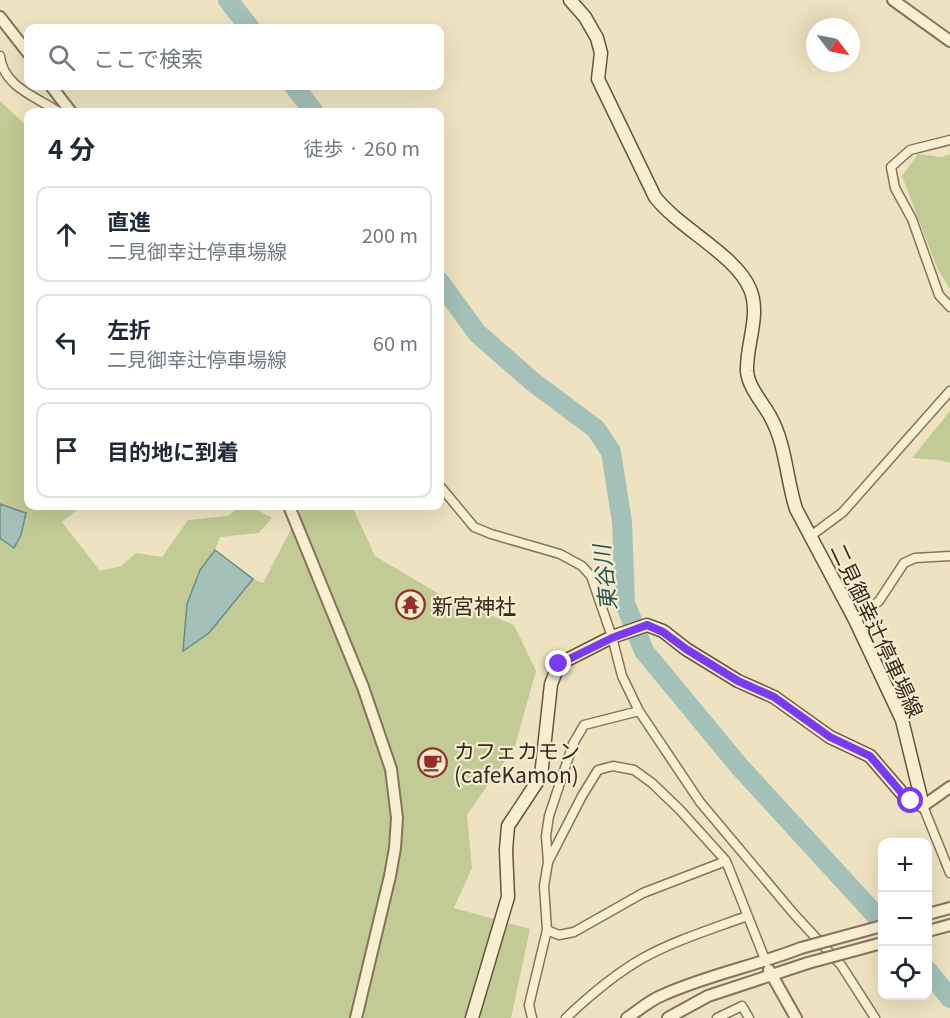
<!DOCTYPE html>
<html lang="ja">
<head>
<meta charset="utf-8">
<style>
  :root { --surface:#fff; --page:#f2f2f3; --text:#1f2937; --muted:#747a83; --line:#e0e1e3 }
  body { margin:0; font-family:Georgia,"Noto Sans JP",serif; background:var(--page); color:var(--text) }
  .controls { position:absolute; right:18px; bottom:18px; display:grid; overflow:hidden; border-radius:12px; box-shadow:0 6px 24px #0002 }
  .controls button { width:54px; height:54px; display:grid; place-items:center; padding:0; border:0; border-bottom:2px solid var(--line); background:var(--surface); color:var(--text); font:30px sans-serif }
  .compass { position:absolute; left:806px; top:18px; width:54px; height:54px; border-radius:50%; background:var(--surface); box-shadow:0 6px 24px #0002; rotate:122deg }
  .stop { position:absolute; width:18px; height:18px; margin:-14px; border:4px solid #7c3aed; border-radius:50%; background:#fff }
  .stop.end { background:#7c3aed; border-color:#fff; box-shadow:0 2px 6px #0008 }
  .list { margin:0; padding:0; list-style:none }
  h2 { display:flex; justify-content:space-between; align-items:center; height:78px; margin:0; padding:0 24px; font-size:26px }
  h2 small { font-size:20px; font-weight:400; color:var(--muted) }
  .list li { display:grid; grid-template-columns:39px 1fr auto; gap:18px; align-items:center; box-sizing:border-box; height:96px; margin:0 12px 12px; padding:0 12px; border:2px solid var(--line); border-radius:12px }
  .list b { display:block; font-size:22px; white-space:nowrap }
  .list p { margin:0; font-size:20px; white-space:nowrap; color:var(--muted) }
  .list em { font-size:20px; font-style:normal; color:var(--muted) }
  .icon { flex:none; width:33px; height:33px; fill:none; stroke:currentColor; stroke-width:2; stroke-linecap:round; stroke-linejoin:round }
  .map { position:relative; flex:none; width:950px; height:1018px; overflow:hidden }
  .search { position:absolute; background:var(--surface); box-shadow:0 6px 24px #0002; left:24px; top:24px; width:420px; height:66px; display:flex; align-items:center; gap:15px; box-sizing:border-box; padding:0 21px; border-radius:12px; color:var(--muted); font-size:22px }
  .panel { position:absolute; background:var(--surface); box-shadow:0 6px 24px #0002; left:24px; top:108px; width:420px; height:402px; border-radius:12px }
  .map>svg:first-child { display:block }
</style>
</head>
<body>
<div class="map">
<svg width="950" height="1018" viewBox="0 0 950 1018">
  <rect width="100%" height="100%" fill="#eee2c0"/>
  <path fill="#c2cb95" d="M0,101L28,127V506H88L78,509L62,522L100,571L121,566L136,553L162,557L188,520L228,516L241,506H250L272,518L259,533L220,537L215,550L253,579L263,583L302,508L314,506H352L375,556L439,594L514,625L536,671L515,746L467,815L472,868L454,908L530,929L511,1018H0V538L13,548L26,513L0,504Z
    M918,154L942,157L950,154V289L938,270L902,176Z
    M950,411V463L939,460L912,458Z"/>
  <path fill="#a3c0b9" stroke="#6a8d86" stroke-width="1.5" d="M0,504L26,513L21,535L14,548L0,538Z
    M215,550L253,579L209,633L183,651L187,604L200,570Z"/>
  <g fill="none" stroke-linecap="round" stroke-linejoin="round">
    <path stroke="#a3c0b9" stroke-width="20" d="M228,0L250,28
      M294,86L314,112
      M440,282L477,333L533,382L596,429L611,452L622,522L625,603L644,651L739,766L882,922
      M928,971L950,998"/>
    <defs>
      <path id="minor" d="M0,56C3,87 37,97 59,112
        M950,140L910,150L891,167L895,188L912,219L939,295L950,307
        M440,486L474,527L491,534L560,554L582,566L591,576L612,637L622,676L639,711L700,802L794,914L841,965L875,1018
        M812,535L843,512L950,391
        M855,620L879,601L904,563L915,558L950,556
        M923,806L950,873
        M548,862L582,796L598,770L613,766L634,770L652,783L680,810L726,861L766,962
        M547,930L559,935L574,932L643,893L726,861
        M532,1018L529,1005L547,930L544,886L548,862L546,836L549,816L573,744L584,725L639,711
        M566,1018C589,996 615,974 643,958C676,940 712,929 747,916
        M717,1018L742,1006L749,1018"/>
      <path id="tertiary" d="M893,0L950,41
        M0,17L28,53
        M51,86L71,112
        M289,506L363,687L391,769L397,818L395,848L390,876L356,1018
        M923,806L950,787
        M928,914L950,908
        M928,931L950,925
        M769,970L796,1018
        M627,1018C639,1010 650,1000 663,995C707,975 755,966 801,948
        M668,1018L708,996L808,963"/>
      <path id="secondary" d="M570,0L585,17L597,38L601,53L598,79L655,197C680,229 736,255 750,289C761,315 746,344 747,371C748,387 763,403 770,416C786,444 786,478 796,509L855,620L902,720L923,806
        M472,1018L508,897L506,850L508,826L541,776L551,684L559,664L612,637L647,625L663,631L686,649L738,681L774,697L830,737L870,756L907,799L923,806"/>
    </defs>
    <use href="#minor" stroke="#877358" stroke-width="11"/>
    <use href="#tertiary" stroke="#877358" stroke-width="14"/>
    <use href="#secondary" stroke="#68543c" stroke-width="15"/>
    <use href="#minor" stroke="#f8efd3" stroke-width="8"/>
    <use href="#tertiary" stroke="#f8efd3" stroke-width="10"/>
    <use href="#secondary" stroke="#f8efd3" stroke-width="12"/>
    <defs>
      <path id="tertiary-bridge" d="M801,948L882,926
        M808,963L882,943"/>
    </defs>
    <use href="#tertiary-bridge" stroke="#877358" stroke-width="14" stroke-linecap="butt"/>
    <use href="#tertiary-bridge" stroke="#f8efd3" stroke-width="10"/>
  </g>
  <g fill="none" stroke-linecap="round" stroke-linejoin="round">
    <path stroke="#7c3aed" stroke-width="8" d="M559,664L612,638L647,625L663,632L686,649L738,681L774,697L830,737L870,756L907,799L911,801"/>
  </g>
  <defs>
    <symbol id="temple-ring" viewBox="-11 -11 22 22"><circle r="9.5" fill="#f5ecd0" stroke="#952d29" stroke-width="1.5"/><path d="M0-6L5-2H3V0L6.5 2.5H4V6H1.5V3h-3V6H-4V2.5H-6.5L-3 0V-2H-5Z" fill="#952d29"/></symbol>
    <symbol id="cafe-ring" viewBox="-11 -11 22 22"><circle r="9.5" fill="#f5ecd0" stroke="#952d29" stroke-width="1.5"/><path d="M-5.5-4.5H6V0H3Q3 3.5 0 3.5H-2.5Q-5.5 3.5-5.5 0ZM3-3.2v2h1.7v-2ZM-6 4.5H4V6H-6Z" fill="#952d29"/></symbol>
  </defs>
  <g fill-rule="evenodd">
    <use href="#temple-ring" x="394" y="588" width="33" height="33"/>
    <use href="#cafe-ring" x="416" y="746" width="33" height="33"/>
  </g>
  <g text-anchor="middle" dominant-baseline="central" stroke-width="4.5" stroke-linejoin="round" paint-order="stroke">
    <g font-size="21" fill="#362a1d" stroke="#f5ecd0" text-anchor="start">
      <text x="432" y="605">新宮神社</text>
      <text x="454" y="750">カフェカモン<tspan x="454" dy="24">(cafeKamon)</tspan></text>
    </g>
    <g font-size="21" fill="#362a1d" stroke="#f5ecd0">
      <text transform="translate(878 630) rotate(65)">二見御幸辻停車場線</text>
    </g>
    <g font-size="22" font-style="italic" fill="#2c5655" stroke="#f5ecd0">
      <text transform="translate(603 578) rotate(-96)">東谷川</text>
    </g>
  </g>
</svg>
<div class="controls">
<button>+</button>
<button>−</button>
<button><svg class="icon" aria-label="locate" viewBox="0 0 24 24"><circle cx="12" cy="12" r="6"/><path d="M12 2v4M12 18v4M2 12h4M18 12h4"/></svg></button>
</div>
<svg class="compass" viewBox="-18 -18 36 36"><path d="M0-13l5 13h-10z" fill="#e53935"/><path d="M0 13l5-13h-10z" fill="#747a83"/></svg>
<div class="stop" style="left:911px;top:801px"></div>
<div class="stop end" style="left:559px;top:664px"></div>
<div class="search"><svg class="icon" aria-label="search" viewBox="0 0 24 24"><circle cx="10" cy="10" r="6"/><path d="M15 15l6 6"/></svg>ここで検索</div>
<section class="panel">
<h2>4 分<small>徒歩 · 260 m</small></h2>
<ul class="list">
<li><svg class="icon" aria-label="ahead" viewBox="0 0 24 24"><path d="M12 20V5M6 11l6-6 6 6"/></svg><div><b>直進</b><p>二見御幸辻停車場線</p></div><em>200 m</em></li>
<li><svg class="icon" aria-label="left" viewBox="0 0 24 24"><path d="M17 20v-9H6M10 6l-5 5 5 5"/></svg><div><b>左折</b><p>二見御幸辻停車場線</p></div><em>60 m</em></li>
<li><svg class="icon" aria-label="arrive" viewBox="0 0 24 24"><path d="M6 21V4h12l-3 4 3 4H6"/></svg><div><b>目的地に到着</b></div></li>
</ul>
</section>
</div>
</body>
</html>
